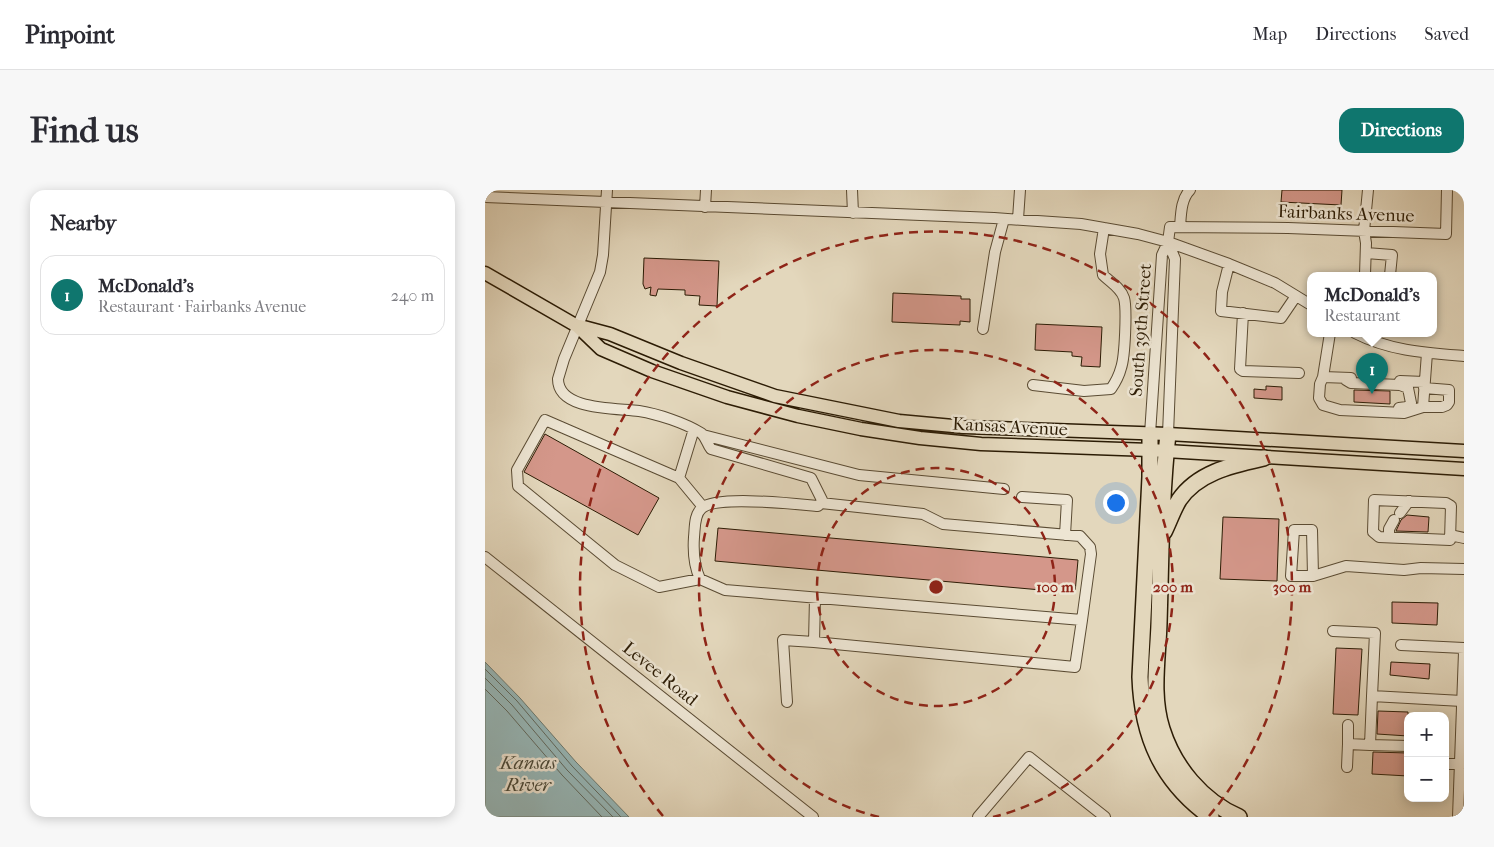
<!DOCTYPE html>
<html lang="en">
<head>
<meta charset="utf-8">
<style>
  :root { --surface:#fff; --page:#f7f7f7; --text:#2b2b33; --muted:#7c7c81; --line:#e1e1e2; --accent:#0f766e }
  body { margin:0; font-family:"IM FELL French Canon",serif; background:var(--page); color:var(--text) }
  .controls { position:absolute; right:15px; bottom:15px; display:grid; overflow:hidden; border-radius:10px; box-shadow:0 2px 12px #0003 }
  .controls button { width:45px; height:45px; display:grid; place-items:center; padding:0; border:0; border-bottom:1px solid var(--line); background:var(--surface); color:var(--text); font:25px sans-serif }
  .you { position:absolute; left:630px; top:312px; width:18px; height:18px; margin:-12px; border:4px solid #fff; border-radius:50%; background:#1a73e8; box-shadow:0 0 0 8px #1a73e833 }
  .badge { display:grid; place-items:center; width:32px; height:32px; border-radius:50%; background:var(--accent); color:#fff; font-size:16px; font-weight:700 }
  .pin { position:absolute; translate:-50% -41px; filter:drop-shadow(0 1px 2px #0008) }
  .pin::after { content:''; position:absolute; top:26px; width:18px; height:15px; background:inherit; clip-path:polygon(0 0,100% 0,50% 100%) }
  .popup { position:absolute; left:822px; top:82px; width:130px; height:65px; box-sizing:border-box; display:grid; place-content:center; border-radius:10px; background:var(--surface); filter:drop-shadow(0 1px 4px #0005); font-size:16px; white-space:nowrap; color:var(--muted) }
  .popup b { font-size:19px; color:var(--text) }
  .popup::after { content:''; position:absolute; left:50%; top:100%; margin-left:-10px; border:10px solid transparent; border-top-color:var(--surface) }
  .list { margin:0; padding:0; list-style:none }
  h2 { display:flex; justify-content:space-between; align-items:center; height:65px; margin:0; padding:0 20px; font-size:21px }
  h2 small { font-size:16px; font-weight:400; color:var(--muted) }
  .list li { display:grid; grid-template-columns:32px 1fr auto; gap:15px; align-items:center; box-sizing:border-box; height:80px; margin:0 10px 10px; padding:0 10px; border:1px solid var(--line); border-radius:15px }
  .list b { display:block; font-size:19px; white-space:nowrap }
  .list p { margin:0; font-size:16px; white-space:nowrap; color:var(--muted) }
  .list em { font-size:16px; font-style:normal; color:var(--muted) }
  .map { position:relative; flex:none; width:979px; height:627px; overflow:hidden; border-radius:15px }
  header { display:flex; align-items:center; gap:30px; box-sizing:border-box; height:70px; padding:0 25px; background:var(--surface); border-bottom:1px solid var(--line) }
  header strong { font-size:24px }
  nav { display:flex; gap:28px; margin-inline-start:auto; font-size:18px }
  .intro { display:flex; align-items:center; justify-content:space-between; box-sizing:border-box; height:120px; padding:0 30px }
  h1 { margin:0; font-size:35px }
  .button { padding:12px 22px; border-radius:15px; background:var(--accent); color:#fff; font-size:18px; font-weight:700 }
  main { display:flex; gap:30px; padding:0 30px }
  aside { flex:1; background:var(--surface); border-radius:15px; box-shadow:0 2px 12px #0003 }
  .map>svg:first-child { display:block }
</style>
</head>
<body>
<header>
<strong>Pinpoint</strong>
<nav><a>Map</a><a>Directions</a><a>Saved</a></nav>
</header>
<div class="intro"><h1>Find us</h1><a class="button">Directions</a></div>
<main>
<aside>
<h2>Nearby<small></small></h2>
<ul class="list">
<li><span class="badge">1</span><div><b>McDonald's</b><p>Restaurant · Fairbanks Avenue</p></div><em>240 m</em></li>
</ul>
</aside>
<div class="map">
<svg width="979" height="627" viewBox="0 0 979 627">
  <rect width="100%" height="100%" fill="#e3d7bc"/>
  <filter id="stains"><feTurbulence type="fractalNoise" baseFrequency=".004" numOctaves="4"/><feColorMatrix values="0 0 0 0 .2 0 0 0 0 .09 0 0 0 0 .02 0 0 0 .5 -.17"/></filter>
  <radialGradient id="worn" r=".72"><stop offset=".6" stop-color="#630" stop-opacity="0"/><stop offset="1" stop-color="#630" stop-opacity=".3"/></radialGradient>
  <path fill="#97b8b9" stroke="#6c7a71" d="M0,472L35,508L91,572L144,627H0Z"/>
  <g fill="none" stroke-linecap="round" stroke-linejoin="round">
    <path stroke="#626a5f" stroke-width="1" d="M0,479L32,511L87,576L136,627
      M0,488L27,515L82,580L128,627
      M0,499L22,521L77,585L117,627"/>
  </g>
  <path fill="#d4978a" stroke="#2c1c05" d="M797,0H857L856,15L796,12Z
    M159,68L234,71L232,116L214,115L215,106L200,105V100L173,99L171,106L165,105L166,97L160,99L158,94Z
    M408,103L476,106V109H485V132L475,131V135L407,132Z
    M551,134L617,137L615,177L596,176L597,167L587,166V162L550,160Z
    M781,196L797,197V210L769,208V199L781,200Z
    M869,200L905,201V214L869,212Z
    M60,244L174,308L153,345L39,282Z
    M922,325L944,327L943,342L911,341L916,330Z
    M738,327L794,329L792,391L735,389Z
    M233,338L593,370L590,403L230,371Z
    M907,412L953,413L952,435L907,433Z
    M851,458L877,459L873,525L848,524Z
    M906,472L945,474L944,489L905,485Z
    M893,521L923,522V546L892,544Z
    M888,562L923,563V586L887,584Z"/>
  <g fill="none" stroke-linecap="round" stroke-linejoin="round">
    <defs>
      <path id="minor" d="M122,0L118,65L115,82L79,169L73,189C73,221 132,218 154,221C173,224 200,233 216,243C221,247 222,254 226,259L326,288L337,310L336,313L333,316C310,314 232,305 217,318C209,324 210,338 209,347C208,361 209,376 215,389L240,400L597,430L606,364L605,357L595,346L458,334L438,324L336,313
        M367,0L368,23
        M0,7L509,28L596,34L653,44L683,52L744,74L790,93L826,115
        M220,17L221,0
        M533,29L535,0
        M695,37C696,24 696,9 705,0
        M881,63L907,65L905,85
        M744,74L737,102L736,121L796,128L811,106
        M880,85L881,53L879,41L883,0
        M758,123L755,179L758,181L814,183
        M498,139L510,62L519,29
        M845,143L838,187L835,194L834,208L838,215L855,220L919,223L938,217H957L962,215L964,212V200L939,198
        M870,143C905,161 941,163 979,166
        M838,187L866,188
        M860,188L861,190L866,193L915,195L923,198L926,213L922,217L914,218
        M915,191L939,192
        M548,195L599,201L626,199C630,193 634,186 636,178C640,167 642,118 639,108C636,98 625,92 618,85L615,64L619,38
        M938,217L942,163
        M665,244L677,65L683,52L685,37L803,38L961,44L962,0
        M683,244L690,69L683,52
        M218,245L374,285L519,299
        M194,288L209,239
        M537,307L582,310L580,345
        M889,310L961,313L966,316L965,350L894,347L888,342Z
        M915,323L924,311
        M965,345L979,348
        M904,347V339L909,330
        M0,367L328,627
        M828,386L827,340H809L806,386H828L861,376L919,380L936,378L979,379
        M215,389L174,397L130,375L33,296L32,280L60,230L194,288L218,317
        M330,408L329,452L590,477L597,430
        M848,441L890,443L887,506
        M916,455L979,458
        M302,512L298,450L329,452
        M863,554V535
        M923,556L885,555L887,506L977,511
        M960,574H976
        M862,577L863,554L885,555
        M493,627L544,567L620,627
        M973,627L979,462"/>
      <path id="major" d="M0,83L92,136L116,159L167,181L242,207L313,226L376,239L435,248L496,254L665,260L979,279
        M95,136L125,144L196,173L290,206L414,231L479,237L683,244L979,261"/>
      <path id="highway" d="M665,244V287L655,487C657,547 677,592 726,627
        M683,244C676,307 676,370 674,433C673,468 666,505 677,539C689,577 717,611 754,627
        M679,342C684,332 688,320 694,310C713,282 748,275 779,268"/>
    </defs>
    <use href="#minor" stroke="#5a4b33" stroke-width="12"/>
    <use href="#major" stroke="#2c1c05" stroke-width="15"/>
    <use href="#highway" stroke="#2c1c05" stroke-width="18"/>
    <use href="#minor" stroke="#ede5d3" stroke-width="10"/>
    <use href="#major" stroke="#e3d7bc" stroke-width="12"/>
    <use href="#highway" stroke="#e3d7bc" stroke-width="15"/>
  </g>
  <g fill="none" stroke="#8f2418" stroke-width="2.5" stroke-dasharray="9 6">
    <circle cx="451" cy="397" r="119"/>
    <path d="M394 627A237 237 0 1 1 508 627"/>
    <path d="M178 626A356 356 0 1 1 724 626"/>
  </g>
  <g text-anchor="middle" dominant-baseline="central" stroke-width="5" stroke-linejoin="round" paint-order="stroke">
    <g font-size="18" fill="#2c1c05" stroke="#ede5d3">
      <text transform="translate(861 24) rotate(2)">Fairbanks Avenue</text>
      <text transform="translate(656 140) rotate(-86)">South 39th Street</text>
      <text transform="translate(525 237) rotate(3)">Kansas Avenue</text>
      <text transform="translate(175 484) rotate(39)">Levee Road</text>
    </g>
    <g font-size="19" font-style="italic" fill="#4c4b3b" stroke="#ede5d3">
      <text x="43" y="573">Kansas<tspan x="43" dy="22">River</tspan></text>
    </g>
  </g>
  <circle cx="451" cy="397" r="8" fill="#8f2418" stroke="#ede5d3" stroke-width="2.5"/>
  <g font-size="15" text-anchor="middle" font-weight="bold" fill="#8f2418" stroke="#ede5d3" stroke-width="5" stroke-linejoin="round" paint-order="stroke">
    <text x="570" y="402">100 m</text>
    <text x="688" y="402">200 m</text>
    <text x="807" y="402">300 m</text>
  </g>
  <rect width="100%" height="100%" filter="url(#stains)"/>
  <rect width="100%" height="100%" fill="url(#worn)"/>
</svg>
<div class="controls">
<button>+</button>
<button>−</button>
</div>
<div class="you"></div>
<div class="pin badge" style="left:887px;top:204px">1</div>
<div class="popup"><b>McDonald's</b>Restaurant</div>
</div>
</main>
</body>
</html>
